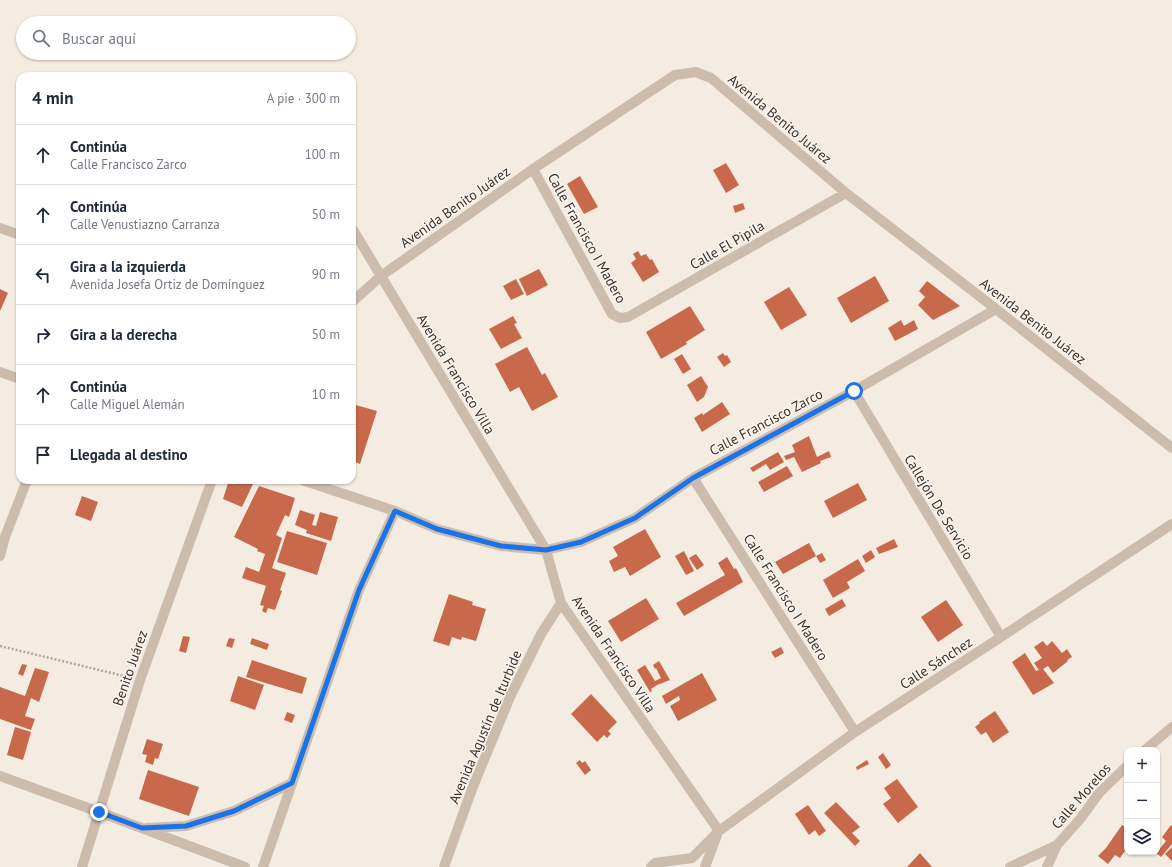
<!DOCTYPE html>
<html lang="es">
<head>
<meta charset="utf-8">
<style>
  :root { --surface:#fff; --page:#f2f2f3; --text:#1f2937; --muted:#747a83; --line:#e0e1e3 }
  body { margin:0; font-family:"PT Sans",sans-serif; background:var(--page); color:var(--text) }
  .controls { position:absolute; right:12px; bottom:12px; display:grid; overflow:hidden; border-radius:8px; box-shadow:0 1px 3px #0004 }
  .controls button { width:36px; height:36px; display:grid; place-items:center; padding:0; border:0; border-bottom:1px solid var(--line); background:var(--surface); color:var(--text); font:20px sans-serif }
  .stop { position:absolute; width:12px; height:12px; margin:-9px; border:3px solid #1a73e8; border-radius:50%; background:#fff }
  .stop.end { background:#1a73e8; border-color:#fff; box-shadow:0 1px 4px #0008 }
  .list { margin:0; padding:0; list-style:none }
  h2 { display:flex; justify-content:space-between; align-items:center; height:52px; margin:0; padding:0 16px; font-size:17px }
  h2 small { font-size:13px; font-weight:400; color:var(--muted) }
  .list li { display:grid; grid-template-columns:26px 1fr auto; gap:12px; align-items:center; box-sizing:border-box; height:60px; padding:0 16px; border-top:1px solid var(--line) }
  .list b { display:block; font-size:15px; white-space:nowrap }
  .list p { margin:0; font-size:13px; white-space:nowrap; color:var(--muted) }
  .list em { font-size:13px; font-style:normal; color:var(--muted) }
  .icon { flex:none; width:22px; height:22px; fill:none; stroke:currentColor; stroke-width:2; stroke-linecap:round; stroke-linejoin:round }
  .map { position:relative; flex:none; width:1172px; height:867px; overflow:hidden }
  .search { position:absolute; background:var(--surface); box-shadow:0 1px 3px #0004; left:16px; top:16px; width:340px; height:44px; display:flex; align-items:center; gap:10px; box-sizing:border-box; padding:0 14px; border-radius:22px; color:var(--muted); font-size:15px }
  .panel { position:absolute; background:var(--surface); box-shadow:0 1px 3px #0004; left:16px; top:72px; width:340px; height:412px; border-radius:12px }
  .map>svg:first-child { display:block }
</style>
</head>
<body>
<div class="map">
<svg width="1172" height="867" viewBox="0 0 1172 867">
  <rect width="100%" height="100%" fill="#f4ebe1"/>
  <path fill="#c8694b" d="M726,163L739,185L726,193L713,170Z
    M580,176L598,207L584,214L567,184Z
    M743,203L745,209L735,213L733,206Z
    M638,251L641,256L646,254L650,260L652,259L659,272L643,282L631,263L636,259L633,254Z
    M539,269L548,285L527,296L519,279Z
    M875,276L889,301L851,323L837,298Z
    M516,279L524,294L511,300L503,286Z
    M927,281L960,306L933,320L918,305L925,297L919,291Z
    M789,287L807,315L781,330L764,302Z
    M0,289L8,293L0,311Z
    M690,306L705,330L686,342L687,344L661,359L646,332Z
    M513,316L517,323L514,324L522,338L501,349L489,329Z
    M901,320L904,326L914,320L918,329L895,341L888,328Z
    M527,347L542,375L545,373L558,397L532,411L519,387L510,392L495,364Z
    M723,353L725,356L727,355L731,362L724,367L717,357Z
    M682,354L691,369L683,374L674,359Z
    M701,376L708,387L704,397L697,402L687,385Z
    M722,402L730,414L702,432L694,418L702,413L703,415Z
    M352,404L377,411L360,464L352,461Z
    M809,436L817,457L829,451L831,457L820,461L821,463L802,472L794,457L786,460L784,456L795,452L792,445Z
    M778,452L784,462L770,470L766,464L753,472L750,468Z
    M787,466L793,476L764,492L758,482Z
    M229,480H242L253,484L242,507L223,499Z
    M858,483L867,500L833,518L824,501Z
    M259,486L295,498L289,517L285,515L276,535L282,538L272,568L286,573L280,590L282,591L275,610L268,608L266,613L262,611L264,606L260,605L266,586L242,578L246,567L259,572L265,554L257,551L258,549L234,537Z
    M82,496L98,502L91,521L75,515Z
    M300,510L315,515L312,525L316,526L320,512L338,517L331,541L306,533L307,530L295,525Z
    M645,529L661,557L630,576L625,567L614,572L609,561L618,556L613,547Z
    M287,531L327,543L317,575L277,562Z
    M894,539L898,547L879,554L876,548Z
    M809,543L816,556L822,553L826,560L820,563L816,556L783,574L775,562Z
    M871,550L875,557L866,563L862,556Z
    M684,551L694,571L686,575L675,556Z
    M696,554L704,565L697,570L689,558Z
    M727,557L734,569L736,568L743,582L684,616L676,603L725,575L718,563Z
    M858,559L865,571L847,582L850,588L833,598L823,580Z
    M449,594L473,602L472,605L486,609L476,641L462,637L461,640L452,637L449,646L433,641Z
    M646,598L659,619L621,642L608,621Z
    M842,599L846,606L829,616L825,609Z
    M946,600L963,625L938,642L921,617Z
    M183,636L190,637L186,653L179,651Z
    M229,638L235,639L232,648L226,646Z
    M252,638L269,644L267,650L250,644Z
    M1043,641L1047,646L1052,641L1062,653L1067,649L1072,657L1067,660L1068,661L1053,673L1048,666L1043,669L1054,683L1033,695L1012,662L1025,653L1036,671L1039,670L1034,663L1042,658L1034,647Z
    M781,647L784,653L775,658L771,652Z
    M252,660L307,678L302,694L246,677Z
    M659,661L670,680L657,685L651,689L652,691L650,692L637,670L645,665L655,681L661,678L656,668L655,669L653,665Z
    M22,664L27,665L23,676L18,674Z
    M35,668L49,672L39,702L31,698L25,716L35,719L31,730L0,719V687L25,696Z
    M702,673L717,700L678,721L670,706L680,700L679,696L666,704L662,696Z
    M238,676L264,685L255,710L230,701Z
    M591,694L617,722L608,731L611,734L607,738L604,735L597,742L571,714Z
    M995,711L1009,732L993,743L986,732L981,735L975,727L980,723L979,722Z
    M287,712L295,715L292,723L284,720Z
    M15,727L31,732L23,760L7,755Z
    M147,739L163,744L158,759L155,758L153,765L145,762L147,755L142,754Z
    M883,753L891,765L886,769L878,757Z
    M580,760L582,763L585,761L591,770L585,775L576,763Z
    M867,760L869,764L857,770L856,767Z
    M148,770L199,787L189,816L139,799Z
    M897,779L918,807L898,823L883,804L891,798L884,788Z
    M836,802L860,827L852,833L860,841L855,846L824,813Z
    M808,805L826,831L819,836L815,830L809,835L795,814Z
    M1122,825L1127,828V848L1120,858L1115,855L1108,864L1098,856L1106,848Z
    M1171,825L1172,826V844L1161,857L1155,852H1157L1166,841L1162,837Z
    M1172,847V861L1165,854Z
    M920,853L932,867H907Z"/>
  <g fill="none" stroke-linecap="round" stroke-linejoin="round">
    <path stroke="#b9a596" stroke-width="2.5" stroke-dasharray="2 2" stroke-linecap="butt" d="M0,646L124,676"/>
    <path stroke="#cdbbac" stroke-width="10" d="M533,169L612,314L620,318L628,317L846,193
      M0,228L20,235
      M352,228L546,550L561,603L719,831
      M352,302L381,276L533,169L675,75L696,72L711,78L846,193L996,309L1172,448
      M0,372L20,379
      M854,391L1001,637
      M693,478L855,732
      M302,480L395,511L437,529L501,546L546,550L581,542L635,518L693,478L854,391L996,309
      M0,556L5,537L27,480
      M1145,750L1172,727
      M0,776L99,812L245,867
      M147,828L186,826L234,811L292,783
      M82,867L140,680L212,480
      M263,867L359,590L395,511
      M444,867L472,789L510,697L541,634L561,603
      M651,867L655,863L692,858L719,831L855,732L1001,637L1172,524
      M705,867L717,835
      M1010,867L1057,845
      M1047,867L1057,845L1081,818L1099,793L1127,766"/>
  </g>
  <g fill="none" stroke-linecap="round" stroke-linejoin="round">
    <path stroke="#1a73e8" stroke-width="5" d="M99,812L142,828L186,826L234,811L292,783L359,590L395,511L437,529L501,546L546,550L581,542L635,518L693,478L854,391"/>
  </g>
  <g text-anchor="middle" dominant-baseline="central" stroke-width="3" stroke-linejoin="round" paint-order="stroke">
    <g font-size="14" fill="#3b302b" stroke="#fbf5ee">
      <text transform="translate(780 119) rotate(40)">Avenida Benito Juárez</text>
      <text transform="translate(455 207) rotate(-35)">Avenida Benito Juárez</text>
      <text transform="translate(587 238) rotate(61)">Calle Francisco I Madero</text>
      <text transform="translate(727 245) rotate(-30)">Calle El Pipila</text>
      <text transform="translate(1033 321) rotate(38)">Avenida Benito Juárez</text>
      <text transform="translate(456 374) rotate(59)">Avenida Francisco Villa</text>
      <text transform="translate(766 422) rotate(-28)">Calle Francisco Zarco</text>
      <text transform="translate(939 507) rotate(59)">Callejón De Servicio</text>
      <text transform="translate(786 597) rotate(58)">Calle Francisco I Madero</text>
      <text transform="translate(614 654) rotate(56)">Avenida Francisco Villa</text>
      <text transform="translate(936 663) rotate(-33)">Calle Sánchez</text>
      <text transform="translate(130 668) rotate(-71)">Benito Juárez</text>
      <text transform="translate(485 727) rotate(-67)">Avenida Agustín de Iturbide</text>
      <text transform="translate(1081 796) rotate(-49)">Calle Morelos</text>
    </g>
  </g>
</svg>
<div class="controls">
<button>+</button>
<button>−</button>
<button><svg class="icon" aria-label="layers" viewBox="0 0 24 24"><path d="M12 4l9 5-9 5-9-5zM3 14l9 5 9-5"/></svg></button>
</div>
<div class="stop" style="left:854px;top:391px"></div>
<div class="stop end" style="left:99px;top:812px"></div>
<div class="search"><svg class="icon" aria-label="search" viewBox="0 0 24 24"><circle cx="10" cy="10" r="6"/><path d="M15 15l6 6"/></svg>Buscar aquí</div>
<section class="panel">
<h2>4 min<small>A pie · 300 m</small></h2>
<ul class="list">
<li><svg class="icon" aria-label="ahead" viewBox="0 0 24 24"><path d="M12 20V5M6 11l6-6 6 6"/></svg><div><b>Continúa</b><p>Calle Francisco Zarco</p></div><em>100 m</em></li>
<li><svg class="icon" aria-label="ahead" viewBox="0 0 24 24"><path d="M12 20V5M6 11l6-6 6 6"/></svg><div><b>Continúa</b><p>Calle Venustiazno Carranza</p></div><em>50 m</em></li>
<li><svg class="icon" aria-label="left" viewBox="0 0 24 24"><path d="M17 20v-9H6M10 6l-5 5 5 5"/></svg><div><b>Gira a la izquierda</b><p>Avenida Josefa Ortiz de Domínguez</p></div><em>90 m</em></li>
<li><svg class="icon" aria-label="right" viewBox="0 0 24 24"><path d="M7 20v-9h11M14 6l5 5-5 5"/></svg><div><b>Gira a la derecha</b></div><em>50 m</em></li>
<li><svg class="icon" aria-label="ahead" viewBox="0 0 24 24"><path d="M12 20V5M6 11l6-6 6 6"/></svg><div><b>Continúa</b><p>Calle Miguel Alemán</p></div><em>10 m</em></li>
<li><svg class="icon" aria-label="arrive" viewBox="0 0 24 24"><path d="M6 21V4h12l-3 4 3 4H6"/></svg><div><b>Llegada al destino</b></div></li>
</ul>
</section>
</div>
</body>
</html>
